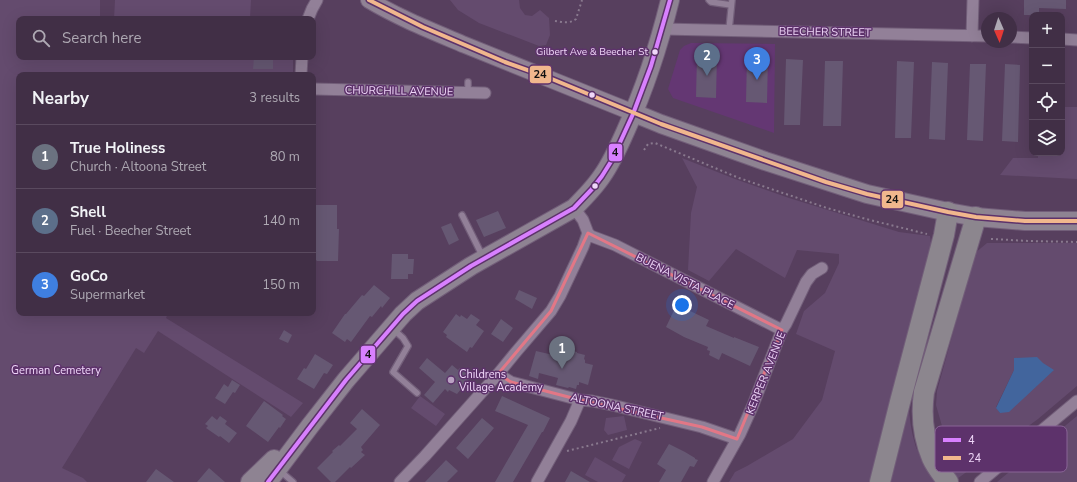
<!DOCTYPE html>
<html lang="en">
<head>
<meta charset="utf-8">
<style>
  :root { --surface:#412f46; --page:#48374d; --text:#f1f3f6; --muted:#aea9b3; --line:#5a4a5f; --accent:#8abfa5 }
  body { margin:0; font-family:"Nunito Sans",sans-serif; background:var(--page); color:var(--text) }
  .controls { position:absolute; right:12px; top:12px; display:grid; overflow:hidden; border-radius:8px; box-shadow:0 4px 16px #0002 }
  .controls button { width:36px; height:36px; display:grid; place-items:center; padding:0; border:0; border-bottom:1px solid var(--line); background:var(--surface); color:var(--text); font:20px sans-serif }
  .compass { position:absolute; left:981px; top:12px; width:36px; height:36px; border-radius:50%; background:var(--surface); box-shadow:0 4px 16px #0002; rotate:177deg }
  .you { position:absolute; left:682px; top:305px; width:14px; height:14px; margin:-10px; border:3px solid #fff; border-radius:50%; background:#1a73e8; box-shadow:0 0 0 6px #1a73e833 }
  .badge { display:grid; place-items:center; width:26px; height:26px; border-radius:50%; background:var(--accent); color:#fff; font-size:13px; font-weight:700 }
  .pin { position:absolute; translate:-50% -33px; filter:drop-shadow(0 1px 2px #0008) }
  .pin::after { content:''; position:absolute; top:21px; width:14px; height:12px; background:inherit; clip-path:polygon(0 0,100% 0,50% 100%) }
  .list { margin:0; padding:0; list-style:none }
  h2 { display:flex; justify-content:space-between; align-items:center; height:52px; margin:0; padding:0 16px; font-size:17px }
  h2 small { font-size:13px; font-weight:400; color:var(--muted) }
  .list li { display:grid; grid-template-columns:26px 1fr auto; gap:12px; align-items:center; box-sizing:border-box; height:64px; padding:0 16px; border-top:1px solid var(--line) }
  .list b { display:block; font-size:15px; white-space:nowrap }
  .list p { margin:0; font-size:13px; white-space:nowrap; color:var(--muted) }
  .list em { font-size:13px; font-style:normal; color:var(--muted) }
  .icon { flex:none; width:22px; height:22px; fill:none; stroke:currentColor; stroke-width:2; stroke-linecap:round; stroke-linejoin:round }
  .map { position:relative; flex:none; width:1077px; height:482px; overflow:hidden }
  .search { position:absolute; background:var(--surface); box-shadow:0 4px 16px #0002; left:16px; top:16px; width:300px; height:44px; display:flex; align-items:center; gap:10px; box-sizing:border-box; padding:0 14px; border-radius:8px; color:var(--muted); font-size:15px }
  .panel { position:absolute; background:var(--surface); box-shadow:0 4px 16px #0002; left:16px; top:72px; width:300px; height:244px; border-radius:8px }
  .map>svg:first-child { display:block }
</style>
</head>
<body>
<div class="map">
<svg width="1077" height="482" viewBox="0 0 1077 482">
  <rect width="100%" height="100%" fill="#573f5e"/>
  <path fill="#643773" d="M691,43L775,44L774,133L673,98L668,89L680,50L684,46Z"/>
  <path fill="#644b6e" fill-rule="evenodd" d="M0,0H100V19H19V57H293V75H19V313H168L166,318L303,403L291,417L158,331L144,353L136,348L62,468L83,478L87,482H0Z
    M115,0H251L250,19H114Z
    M450,0H519L520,8L525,15L532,16L540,10L549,18L550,35L546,45L539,46L479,23L458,10Z
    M1062,107H1077V179L1000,175L1013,158H1038V153H1062Z
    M682,158L735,179L789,198L899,232L930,236L932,249L873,482H729L735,472L747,466L793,439L822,400L835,351L796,334L804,311L825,293L839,263V254L797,250L785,278L736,249L709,281L688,270L691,213L697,187Z
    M987,243H1077V386L1038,419L957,479L941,458L950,454L936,405L937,391L975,253ZM1014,370L1000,413L996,407Z
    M420,396L445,414L436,426L411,408Z
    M909,403C909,417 911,430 915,444C918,455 931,473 938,482H891Z
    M624,416L627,430L608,435L604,430L606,418Z
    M1077,416V482H997Z
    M635,439L642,442L629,469L612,460L619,447Z
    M595,457L626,475L622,482H598L585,475Z"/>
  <path fill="#42659d" d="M1037,357L1043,363L1054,370L1009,412L1000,413L996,408L1014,370V358Z"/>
  <path fill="#665873" d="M1024,0H1066V9L1039,8V15H1024Z
    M697,55L717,56L716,98L696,97Z
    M747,56L768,57L767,103L746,102Z
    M254,57H273V69H253Z
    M786,59L803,60L800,125H784Z
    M825,61H843L841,126H823Z
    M897,61L914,62L911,138H895Z
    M932,62L948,63L945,140L929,139Z
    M970,64H986L983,141L967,140Z
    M1005,64L1020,65L1018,142L1002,141Z
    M313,205H337V229H339L338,261H316L317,260H313Z
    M498,211L506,228L484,237L476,220Z
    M451,223L459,240L449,245L441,227Z
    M392,254H408V259H414L413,274H408V279H391Z
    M374,285L390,298L382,308L381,306L372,317L370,316L351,342L347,339L345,342L332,333L345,314H346L362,295L364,296Z
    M519,290L537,298L532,309L515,299Z
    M677,304L689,309L688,310L709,320L706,326L734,338V337L759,347L750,366L722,353L719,360L709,355L710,351L707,350L708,347L684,337L666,327Z
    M456,314L460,317L461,315L467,319L471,314L480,320L476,325L484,331L472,348L470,347L467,352L446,337L447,335L443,332Z
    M501,319L513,328L503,342L491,334Z
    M284,330L292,335L288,343L279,339Z
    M564,349L577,352V353L585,355L584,359L585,360V363L593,365L588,385L579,382V385H577L576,389L569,387L568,388L556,385L558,378L539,373L538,379L529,376L536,351L562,357Z
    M315,354L333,365L327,374L324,373L314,389L297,379L304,368L306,369Z
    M427,358L445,373L452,365L458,370L460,368L471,377L457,394L449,390L448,392L445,389L433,403L424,395L435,382L419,368Z
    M232,380L240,385L235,393L233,392L225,404L215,398L224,384L228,387Z
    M502,396L550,418L543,432H542L513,482H495L528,425L495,411Z
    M264,401L283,415L282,416L286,419L280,428L279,427L268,442L246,426Z
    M362,409L380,425L361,447L363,450L361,452L365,455L351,468L350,467L335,482H331L317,468L333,452L332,451L339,445L340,446L357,429L350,423Z
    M212,416L217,420L220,416L227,421L225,424L237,433L229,443L220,436L219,437L206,428L208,426L205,424Z
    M482,418L494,428L468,459L456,448Z
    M669,444L685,452L695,458V459L698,460L694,467L690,466L681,482H659L666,470L657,464Z
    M446,460L458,471L447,482H425Z
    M209,468L225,482H197Z
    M156,469L174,482H146Z
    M571,471L590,482H565Z"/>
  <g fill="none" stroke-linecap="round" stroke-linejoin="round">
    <defs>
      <path id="service" d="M709,0L711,2L731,5
        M729,30L732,0
        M468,93V82
        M462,215L483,257
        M393,329L403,338L408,346L393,372L417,393
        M279,470L293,482"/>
      <path id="minor" d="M308,19L312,9L317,0
        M663,29L987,36
        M972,36L973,0
        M1011,37L1032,38
        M1062,39L1077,40
        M301,75L302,57
        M313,89L485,93
        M588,233L591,236L615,245L782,330
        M498,374L511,382L580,400L592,401L612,405L702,427L737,439
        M400,482L425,456L498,374L516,352L551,311L560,296L583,247L588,233L583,220L574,208
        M537,482L571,421L580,400
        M713,482L740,434L753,405L782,330L786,324L806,282L812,274L822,268
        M980,482L1077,401"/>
      <path id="secondary" d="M369,0C399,18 432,31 465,45C521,68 578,90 634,113"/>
      <path id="primary" d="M634,113L661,124L765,161L867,194L948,212L976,217L1025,221H1077
        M250,482L274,459
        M268,482L310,426L346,380L403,314L417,301L471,266L574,208C584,198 594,188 602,176C612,162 619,146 626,130C645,88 659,45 670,0"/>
      <path id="motorway" d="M880,482L900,402L944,235L948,212
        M948,482C942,474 936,467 932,458C923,437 921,414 924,392L976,217"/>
    </defs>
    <use href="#service" stroke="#725e79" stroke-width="8"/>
    <use href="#minor" stroke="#725e79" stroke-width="13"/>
    <use href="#secondary" stroke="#725e79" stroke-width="18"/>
    <use href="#primary" stroke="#725e79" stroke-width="20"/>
    <use href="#motorway" stroke="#725e79" stroke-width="22"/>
    <path stroke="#89798e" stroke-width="2" stroke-dasharray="2 3" stroke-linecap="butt" d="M555,21C562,22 570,24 576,19L582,0
      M644,150L648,144L655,143L739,178L827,208L866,219L927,234
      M991,239L1030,241L1077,242
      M567,451L660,428"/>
    <use href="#service" stroke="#928098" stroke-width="5.5"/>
    <use href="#minor" stroke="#928098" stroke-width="11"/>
    <use href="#secondary" stroke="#908294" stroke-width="16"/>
    <use href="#primary" stroke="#8e8392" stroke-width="18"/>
    <use href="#motorway" stroke="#8c868e" stroke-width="20"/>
    <defs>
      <path id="bus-1" d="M268,482L346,380L403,314L417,301L471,266L574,208L592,189L602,176L612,160L633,114L651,66L670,0"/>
      <path id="bus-2" d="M369,0L423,27L505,62L547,77L661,124L826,182L867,194L948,212L976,217L1025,221H1077"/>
    </defs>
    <use href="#bus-1" stroke="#5d326b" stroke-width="7"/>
    <use href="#bus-2" stroke="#5d326b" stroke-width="7"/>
    <use href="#bus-1" stroke="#d880ff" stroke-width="4"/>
    <use href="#bus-2" stroke="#f1b78d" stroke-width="4"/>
  </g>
  <path fill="none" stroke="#e27786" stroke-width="3" stroke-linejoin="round" d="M588,233L782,330L737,439L702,427L580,400L511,382L498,374L551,311Z"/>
  <g fill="#f0d7f9" stroke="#5d326b" stroke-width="1.5">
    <circle cx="655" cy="52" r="3.5"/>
    <circle cx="592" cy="95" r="3.5"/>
    <circle cx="595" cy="186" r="3.5"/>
  </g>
  <circle fill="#baa2c3" stroke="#5d326b" stroke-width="1.5" cx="451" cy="380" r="4"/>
  <g text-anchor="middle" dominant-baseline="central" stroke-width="3" stroke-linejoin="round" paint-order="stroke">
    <g font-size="10" fill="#f0d7f9" stroke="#5d326b" text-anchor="end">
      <text x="648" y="52">Gilbert Ave &amp; Beecher St</text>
    </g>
    <g font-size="11" fill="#f0d7f9" stroke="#5d326b">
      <text transform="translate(825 32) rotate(1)">BEECHER STREET</text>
      <text transform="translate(399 91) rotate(1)">CHURCHILL AVENUE</text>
      <text transform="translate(685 281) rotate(27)">BUENA VISTA PLACE</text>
      <text transform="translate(766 373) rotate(-68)">KERPER AVENUE</text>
      <text transform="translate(617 407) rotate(12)">ALTOONA STREET</text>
    </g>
    <g font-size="11" fill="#f0d7fa" stroke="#5d326b">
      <text x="56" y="370">German Cemetery</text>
    </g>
    <g font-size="11" fill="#f0d7f9" stroke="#5d326b" text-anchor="start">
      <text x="459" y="374">Childrens<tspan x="459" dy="13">Village Academy</tspan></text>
    </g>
  </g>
  <rect x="935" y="426" width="132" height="46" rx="6" fill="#5d326b" stroke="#896496" stroke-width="1"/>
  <rect x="943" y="438" width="18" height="4" fill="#d880ff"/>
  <rect x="943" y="456" width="18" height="4" fill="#f1b78d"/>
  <g font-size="11" fill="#f0d7f9">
    <text x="968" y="444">4</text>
    <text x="968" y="462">24</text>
  </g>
  <g stroke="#5d326b" stroke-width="1.5">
    <rect x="529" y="65" width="23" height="19" rx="4" fill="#f1b78d"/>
    <rect x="608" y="143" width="15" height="19" rx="4" fill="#d880ff"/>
    <rect x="881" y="190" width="23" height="19" rx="4" fill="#f1b78d"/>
    <rect x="360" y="345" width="16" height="19" rx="4" fill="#d880ff"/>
  </g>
  <g font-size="11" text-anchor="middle" font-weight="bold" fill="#111">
    <text x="540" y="78">24</text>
    <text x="615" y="156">4</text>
    <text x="892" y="203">24</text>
    <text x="368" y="358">4</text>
  </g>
</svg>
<div class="controls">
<button>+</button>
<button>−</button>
<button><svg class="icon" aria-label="locate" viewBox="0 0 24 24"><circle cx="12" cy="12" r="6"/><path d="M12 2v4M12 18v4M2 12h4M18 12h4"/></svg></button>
<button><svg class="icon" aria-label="layers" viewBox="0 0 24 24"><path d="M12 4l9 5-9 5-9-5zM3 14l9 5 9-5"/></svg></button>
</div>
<svg class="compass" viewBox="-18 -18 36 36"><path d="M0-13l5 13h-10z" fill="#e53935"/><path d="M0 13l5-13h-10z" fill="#aea9b3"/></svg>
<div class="you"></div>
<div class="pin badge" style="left:562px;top:369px;background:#6b7280">1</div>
<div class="pin badge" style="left:707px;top:76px;background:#5c6f8a">2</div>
<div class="pin badge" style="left:757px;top:80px;background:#3f7fe0">3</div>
<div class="search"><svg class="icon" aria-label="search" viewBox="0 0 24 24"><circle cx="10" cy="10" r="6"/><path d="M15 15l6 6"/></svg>Search here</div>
<section class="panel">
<h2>Nearby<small>3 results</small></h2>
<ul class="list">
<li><span class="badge" style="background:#6b7280">1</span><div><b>True Holiness</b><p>Church · Altoona Street</p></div><em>80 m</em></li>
<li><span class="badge" style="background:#5c6f8a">2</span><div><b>Shell</b><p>Fuel · Beecher Street</p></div><em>140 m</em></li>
<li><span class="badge" style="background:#3f7fe0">3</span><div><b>GoCo</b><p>Supermarket</p></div><em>150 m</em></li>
</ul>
</section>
</div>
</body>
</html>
